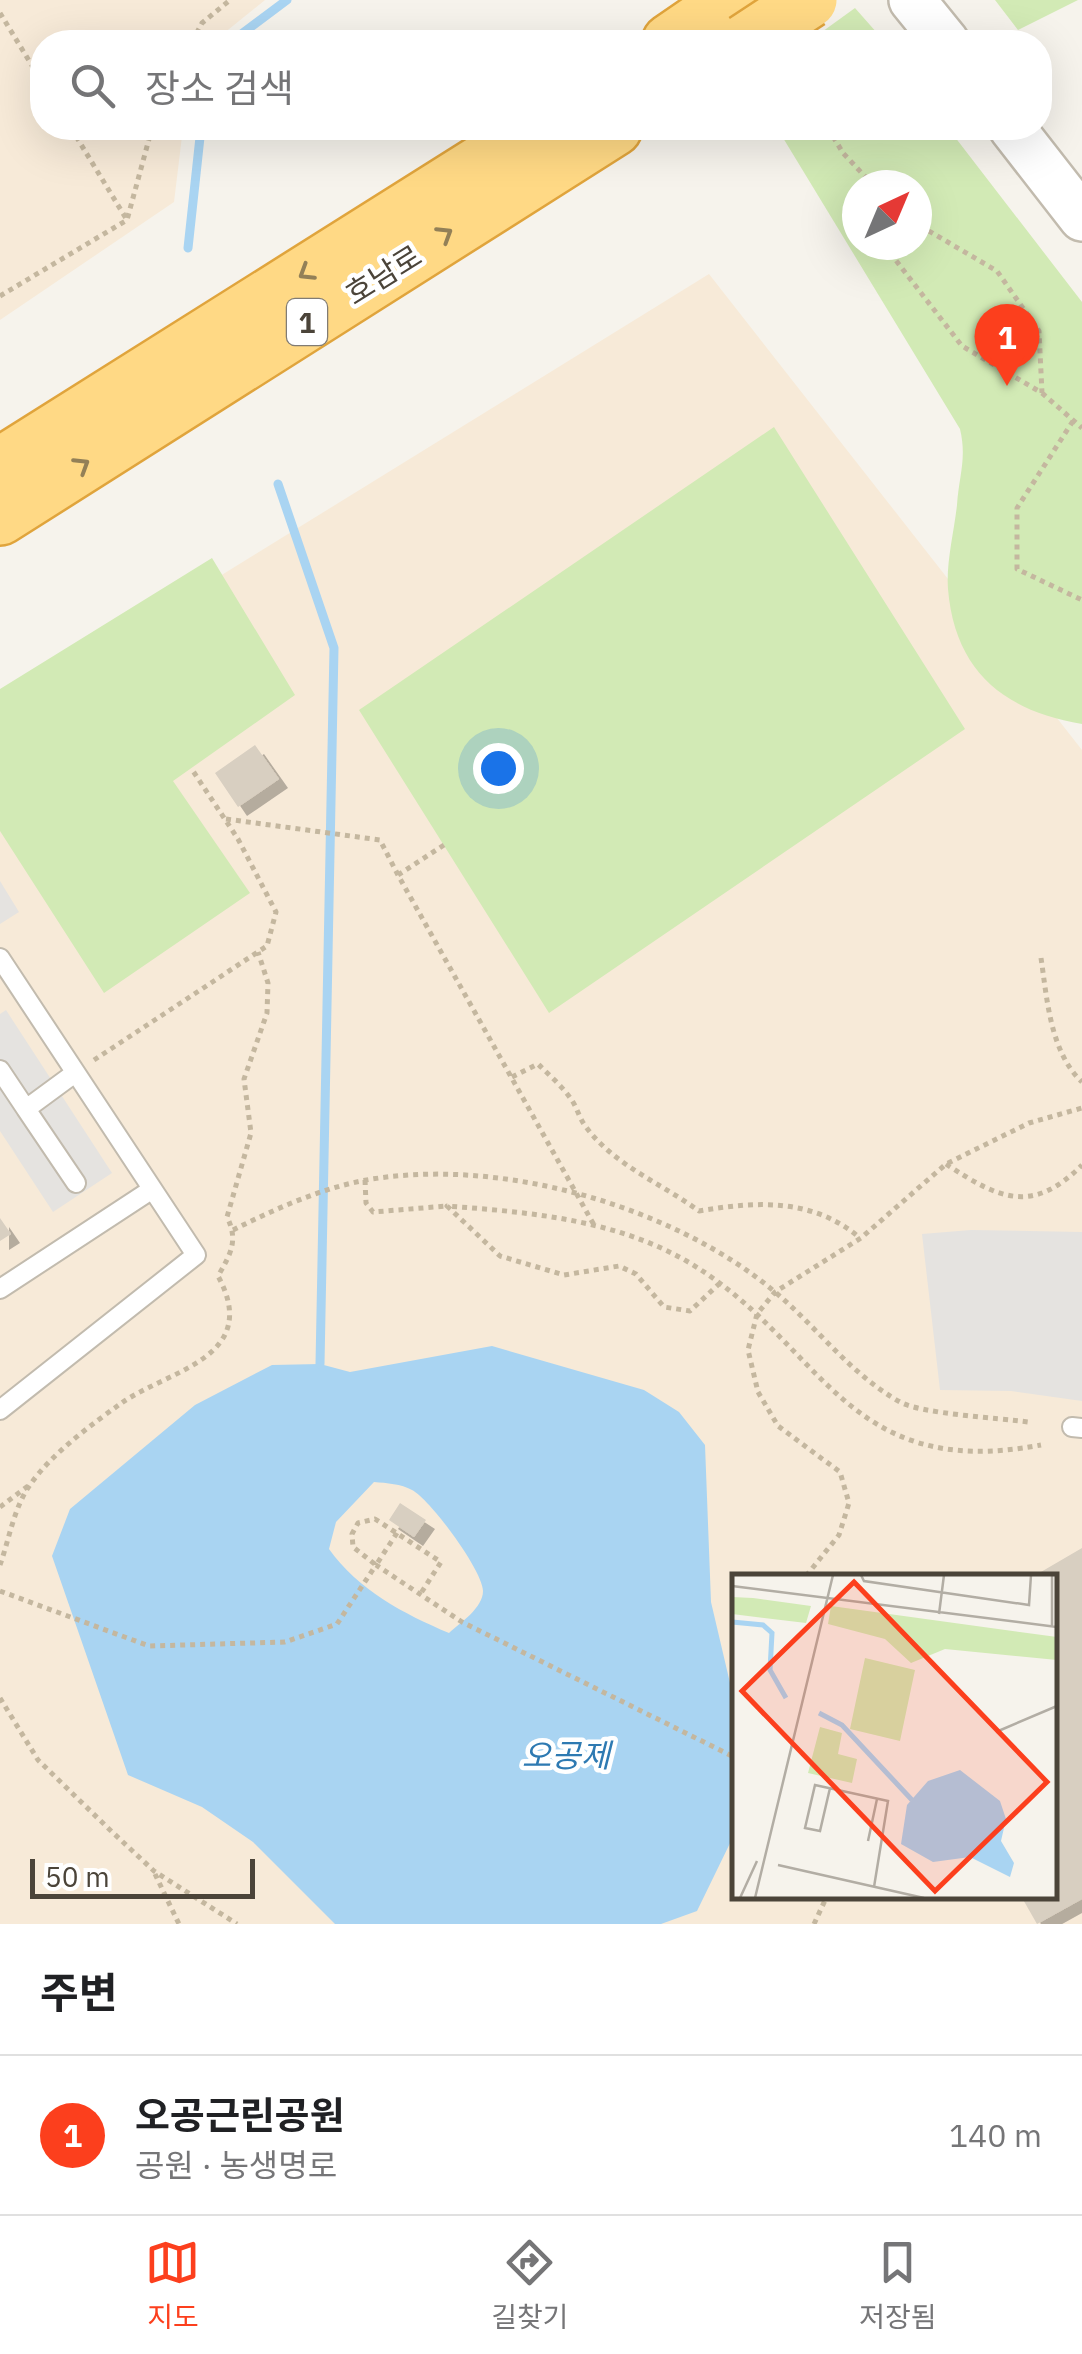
<!DOCTYPE html>
<html lang="ko">
<head>
<meta charset="utf-8">
<style>
  :root { --surface:#fff; --page:#f6f6f6; --text:#202124; --muted:#757577; --line:#e0e0e0; --accent:#fc3f1d }
  body { margin:0; font-family:"IBM Plex Sans","Noto Sans KR",sans-serif; background:var(--page); color:var(--text) }
  .compass { position:absolute; left:842px; top:170px; width:90px; height:90px; border-radius:50%; background:var(--surface); box-shadow:0 10px 40px #0002; rotate:44deg }
  .scale { position:absolute; left:30px; bottom:25px; width:225px; box-sizing:border-box; padding-left:10px; border:5px solid #4b4439; border-top:0; font-size:28px; line-height:35px; white-space:nowrap; color:#4b4439; -webkit-text-stroke:8px #fff; paint-order:stroke }
  .you { position:absolute; left:498px; top:768px; width:35px; height:35px; margin:-25px; border:8px solid #fff; border-radius:50%; background:#1a73e8; box-shadow:0 0 0 15px #1a73e833 }
  .badge { display:grid; place-items:center; width:65px; height:65px; border-radius:50%; background:var(--accent); color:#fff; font-size:32px; font-weight:700 }
  .pin { position:absolute; translate:-50% -82px; filter:drop-shadow(0 2px 5px #0008) }
  .pin::after { content:''; position:absolute; top:52px; width:35px; height:30px; background:inherit; clip-path:polygon(0 0,100% 0,50% 100%) }
  .list { margin:0; padding:0; list-style:none }
  h2 { display:flex; justify-content:space-between; align-items:center; height:130px; margin:0; padding:0 40px; font-size:42px }
  h2 small { font-size:32px; font-weight:400; color:var(--muted) }
  .list li { display:grid; grid-template-columns:65px 1fr auto; gap:30px; align-items:center; box-sizing:border-box; height:160px; padding:0 40px; border-top:2px solid var(--line) }
  .list b { display:block; font-size:38px; white-space:nowrap }
  .list p { margin:0; font-size:32px; white-space:nowrap; color:var(--muted) }
  .list em { font-size:32px; font-style:normal; color:var(--muted) }
  .icon { flex:none; width:55px; height:55px; fill:none; stroke:currentColor; stroke-width:2; stroke-linecap:round; stroke-linejoin:round }
  .map { position:relative; flex:none; width:1082px; height:1924px; overflow:hidden }
  .search { position:absolute; background:var(--surface); box-shadow:0 10px 40px #0002; left:30px; right:30px; top:30px; height:110px; display:flex; align-items:center; gap:25px; box-sizing:border-box; padding:0 35px; border-radius:40px; color:var(--muted); font-size:38px }
  .sheet { height:290px; background:var(--surface) }
  nav { display:flex; justify-content:space-around; align-items:center; box-sizing:border-box; height:140px; border-top:2px solid var(--line); background:var(--surface); font-size:28px; color:var(--muted) }
  nav a { display:grid; justify-items:center; gap:5px }
  nav .on { color:var(--accent) }
  .map>svg:first-child { display:block }
</style>
</head>
<body>
<div class="map">
<svg width="1082" height="1924" viewBox="0 0 1082 1924">
  <defs>
    <filter id="shadow"><feDropShadow dx="9" dy="9" stdDeviation="0" flood-color="#0004"/></filter>
  </defs>
  <rect width="100%" height="100%" fill="#f6f3ec"/>
  <path fill="#f7ead8" fill-rule="evenodd" d="M0,0H265L213,42H42V128H183L174,202L0,320Z
    M709,274L1082,750V1924H0V712ZM734,1576H1054V1896H734Z"/>
  <path fill="#d2eab5" fill-rule="evenodd" d="M995,0H1078L1018,30Z
    M855,8L885,42H808Z
    M777,128H948L1082,302V724C1005,711 955,672 948,589C946,563 954,532 957,505C959,476 967,458 960,429ZM917,185V245H857V185Z
    M774,427L965,729L549,1013L359,710Z
    M212,558L295,695L173,781L250,893L104,993L0,831V689Z"/>
  <path fill="#e5e3e0" d="M0,881L19,912L0,924Z
    M6,1010L112,1173L53,1212L0,1131V1014Z
    M971,1230L1082,1232V1401L1011,1391L940,1390L922,1234Z"/>
  <path fill="#a9d4f2" fill-rule="evenodd" d="M492,1346L644,1390L679,1412L705,1445L711,1602L734,1700V1835L697,1911L661,1924H335L253,1842L202,1807L128,1775L52,1556L70,1509L195,1405L272,1365L320,1364L350,1372ZM374,1482C387,1483 401,1484 412,1490C430,1499 483,1571 483,1591C483,1608 460,1623 449,1633C404,1614 358,1590 329,1549L336,1522Z"/>
  <g fill="none" stroke-linecap="round" stroke-linejoin="round">
    <path stroke="#a9d4f2" stroke-width="9" d="M236,42L240,35L287,0
      M188,248L201,128
      M278,484L334,648L320,1364"/>
  </g>
  <path fill="#d8cfc1" filter="url(#shadow)" d="M255,745L279,779L238,807L215,773Z
    M0,1218L11,1234L0,1241Z
    M400,1503L426,1520L414,1537L389,1520Z
    M1082,1548V1899L1037,1924L1021,1896H1054V1576H1034Z"/>
  <g fill="none" stroke-linecap="round" stroke-linejoin="round">
    <defs>
      <path id="service" d="M0,958L196,1255L0,1410
        M0,1070L26,1109
        M75,1073L26,1109L76,1183
        M0,1289L151,1190
        M1072,1427L1082,1428"/>
      <path id="tertiary" d="M912,0L946,42
        M1012,128L1082,218"/>
      <path id="trunk" d="M670,42L731,0
        M0,466L537,128
        M0,517L614,128"/>
    </defs>
    <use href="#service" stroke="#c2bbae" stroke-width="22"/>
    <use href="#tertiary" stroke="#c2bbae" stroke-width="50"/>
    <use href="#trunk" stroke="#e0a43c" stroke-width="60"/>
    <path stroke="#c4b79f" stroke-width="5" stroke-dasharray="5 5" stroke-linecap="butt" d="M0,13L42,82
      M192,42L202,23L230,0
      M71,128L127,220
      M828,128L843,153L873,185
      M884,245L962,346L1042,393L1039,331L997,271L917,224
      M0,296L127,220L152,128
      M1042,393L1082,428
      M1073,421L1017,508V569L1082,600
      M226,819L380,840L398,875
      M444,845L398,875L594,1225
      M1041,958C1047,998 1050,1052 1082,1082
      M94,1060L267,946L276,912L238,839L191,768
      M512,1077L538,1064C549,1075 562,1086 571,1099C577,1107 579,1118 586,1127C615,1166 661,1183 699,1211C757,1201 813,1198 860,1238
      M946,1164C999,1199 1032,1215 1082,1165
      M365,1180L366,1203L373,1212L447,1206
      M233,1230C273,1210 317,1190 361,1181C495,1155 672,1205 775,1292C818,1328 850,1374 900,1402C922,1414 999,1418 1028,1422
      M720,1283L690,1311L664,1307L636,1274L619,1266L564,1275L500,1256L447,1206C527,1212 611,1219 683,1259C824,1339 840,1483 1041,1445
      M0,1507L28,1486
      M397,1533L376,1565L353,1547L352,1534L358,1523L375,1519C397,1533 419,1548 441,1562L421,1593
      M0,1565C9,1540 14,1507 30,1485C51,1454 92,1424 123,1402C170,1370 262,1357 218,1276C230,1255 239,1241 227,1217L251,1133L244,1079L267,1013L268,983L258,952
      M806,1576L839,1535L849,1503L840,1472L778,1426L758,1392L748,1350L757,1314L775,1292L861,1238L946,1164L1029,1123L1082,1108
      M0,1591L149,1646L285,1642L337,1624L376,1565L462,1622L734,1757
      M0,1698L38,1760L109,1829L154,1871L237,1924
      M155,1874L179,1924
      M814,1924L827,1896"/>
    <use href="#service" stroke="#fff" stroke-width="18"/>
    <use href="#tertiary" stroke="#fff" stroke-width="45"/>
    <use href="#trunk" stroke="#ffd985" stroke-width="55"/>
    <defs>
      <path id="trunk-bridge" d="M745,42L809,0"/>
    </defs>
    <use href="#trunk-bridge" stroke="#e0a43c" stroke-width="60" stroke-linecap="butt"/>
    <use href="#trunk-bridge" stroke="#ffd985" stroke-width="55"/>
  </g>
  <defs><path id="oneway-chevron" d="M-2-3.5L2.5 0L-2 3.5" fill="none" stroke-width="1.6" stroke-linecap="round" stroke-linejoin="round" transform="scale(2.5)"/></defs>
  <g stroke="#938057">
    <use href="#oneway-chevron" transform="translate(445 234) rotate(-32)"/>
    <use href="#oneway-chevron" transform="translate(306 273) rotate(148)"/>
    <use href="#oneway-chevron" transform="translate(82 465) rotate(-32)"/>
  </g>
  <g text-anchor="middle" dominant-baseline="central" stroke-width="9" stroke-linejoin="round" paint-order="stroke">
    <rect fill="#fff" stroke="#817c74" stroke-width="2.5" x="287" y="299" width="40" height="46" rx="8"/>
    <g font-size="28" font-weight="bold" fill="#4b4439">
      <text x="307" y="322">1</text>
    </g>
    <g font-size="30" fill="#4b4439" stroke="#fff">
      <text transform="translate(383 274) rotate(-32)">호남로</text>
    </g>
    <g font-size="32" font-style="italic" fill="#2e7ab2" stroke="#fff">
      <text x="566" y="1755">오공제</text>
    </g>
  </g>
  <g transform="translate(732 1574)">
    <rect width="325" height="325" fill="#f6f3ec"/>
    <path d="M0,23L21,24L79,32L74,49L0,40ZM99,32L325,63V86L213,75L179,89L153,65L96,50ZM133,84L183,96L168,167L118,155ZM88,153L110,159L106,180L125,185L120,209L76,199Z" fill="#d2eab5"/>
    <path d="M228,196L268,227L274,245L269,267L282,289L278,303L238,283L201,288L169,270L175,231L196,207Z" fill="#a9d4f2"/>
    <path fill="none" stroke="#a9d4f2" stroke-width="5" d="M0,48L31,51L40,59L38,96L54,124M87,139L110,151L180,226"/>
    <path fill="none" stroke="#b2ada4" stroke-width="2.5" d="M129,1L132,7L297,31L299,1M0,12L325,53M207,40L212,1M320,53V1M264,158L325,132M98,214L88,257L73,254L83,211L156,227L142,313M136,267L145,225M46,291L192,324M8,324L25,287M23,324L101,1"/>
    <path fill="#fc3f1d" fill-opacity="0.15" stroke="#fc3f1d" stroke-width="5" d="M122,8L315,208L203,317L10,117Z"/>
    <rect width="325" height="325" fill="none" stroke="#4b4439" stroke-width="5"/>
  </g>
</svg>
<svg class="compass" viewBox="-18 -18 36 36"><path d="M0-13l5 13h-10z" fill="#e53935"/><path d="M0 13l5-13h-10z" fill="#757577"/></svg>
<div class="scale">50 m</div>
<div class="you"></div>
<div class="pin badge" style="left:1007px;top:386px">1</div>
<div class="search"><svg class="icon" aria-label="search" viewBox="0 0 24 24"><circle cx="10" cy="10" r="6"/><path d="M15 15l6 6"/></svg>장소 검색</div>
</div>
<section class="sheet">
<h2>주변<small></small></h2>
<ul class="list">
<li><span class="badge">1</span><div><b>오공근린공원</b><p>공원 · 농생명로</p></div><em>140 m</em></li>
</ul>
</section>
<nav>
<a class="on"><svg class="icon" aria-label="map" viewBox="0 0 24 24"><path d="M3 6l6-2 6 2 6-2v14l-6 2-6-2-6 2zM9 4v14M15 6v14"/></svg>지도</a>
<a><svg class="icon" aria-label="directions" viewBox="0 0 24 24"><path d="M12 3l9 9-9 9-9-9zM9 14v-3h6M13 9l2 2-2 2"/></svg>길찾기</a>
<a><svg class="icon" aria-label="saved" viewBox="0 0 24 24"><path d="M7 4h10v16l-5-4-5 4z"/></svg>저장됨</a>
</nav>
</body>
</html>
